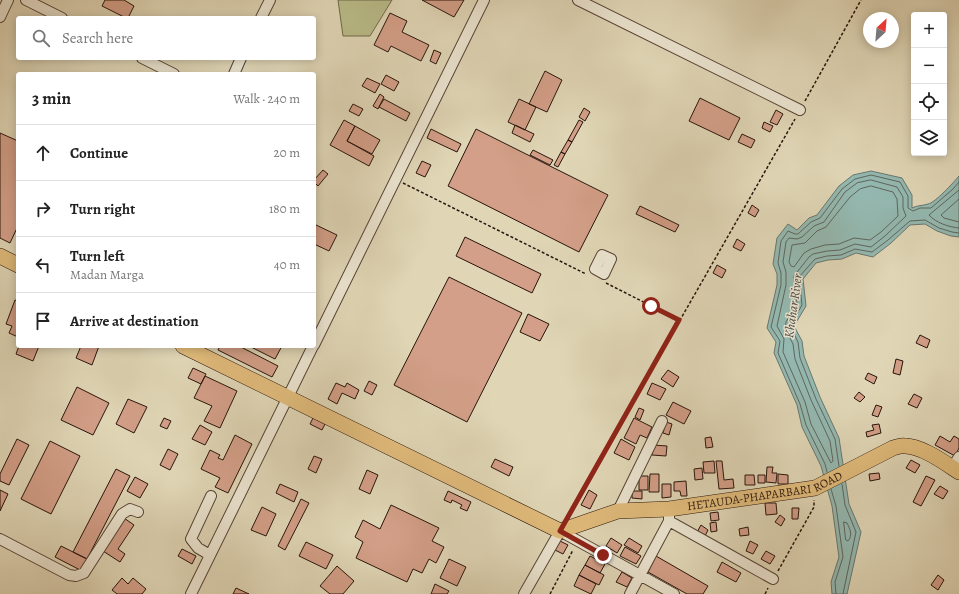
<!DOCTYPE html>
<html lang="en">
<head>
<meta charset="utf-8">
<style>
  :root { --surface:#fff; --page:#f2f2f2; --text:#222; --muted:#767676; --line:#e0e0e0 }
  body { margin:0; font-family:Alegreya,serif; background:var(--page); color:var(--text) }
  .controls { position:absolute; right:12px; top:12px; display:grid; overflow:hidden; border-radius:4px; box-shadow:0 2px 10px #0003 }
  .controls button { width:36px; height:36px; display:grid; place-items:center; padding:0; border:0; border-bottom:1px solid var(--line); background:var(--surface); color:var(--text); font:20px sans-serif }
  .compass { position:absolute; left:863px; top:12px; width:36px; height:36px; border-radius:50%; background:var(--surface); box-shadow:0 2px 10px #0003; rotate:26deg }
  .stop { position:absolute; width:12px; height:12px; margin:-9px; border:3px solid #8f2418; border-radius:50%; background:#fff }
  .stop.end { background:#8f2418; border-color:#fff; box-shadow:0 1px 4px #0008 }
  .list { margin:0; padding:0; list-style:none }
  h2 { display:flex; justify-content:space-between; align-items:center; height:52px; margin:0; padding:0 16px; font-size:17px }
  h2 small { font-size:13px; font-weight:400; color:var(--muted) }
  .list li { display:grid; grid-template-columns:26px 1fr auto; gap:12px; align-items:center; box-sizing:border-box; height:56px; padding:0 16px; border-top:1px solid var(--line) }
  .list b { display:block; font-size:15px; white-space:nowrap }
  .list p { margin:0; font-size:13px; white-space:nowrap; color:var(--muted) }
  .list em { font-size:13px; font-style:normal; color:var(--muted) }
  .icon { flex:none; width:22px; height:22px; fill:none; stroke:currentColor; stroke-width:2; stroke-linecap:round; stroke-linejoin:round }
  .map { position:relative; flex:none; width:959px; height:594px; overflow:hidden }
  .search { position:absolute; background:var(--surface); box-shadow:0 2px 10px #0003; left:16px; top:16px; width:300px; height:44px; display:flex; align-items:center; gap:10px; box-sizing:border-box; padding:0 14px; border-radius:4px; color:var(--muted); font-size:15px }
  .panel { position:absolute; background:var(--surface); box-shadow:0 2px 10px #0003; left:16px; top:72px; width:300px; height:276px; border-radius:4px }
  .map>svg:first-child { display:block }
</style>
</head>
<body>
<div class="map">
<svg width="959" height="594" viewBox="0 0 959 594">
  <rect width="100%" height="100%" fill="#e0d6b6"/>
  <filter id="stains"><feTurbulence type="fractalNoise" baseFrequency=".005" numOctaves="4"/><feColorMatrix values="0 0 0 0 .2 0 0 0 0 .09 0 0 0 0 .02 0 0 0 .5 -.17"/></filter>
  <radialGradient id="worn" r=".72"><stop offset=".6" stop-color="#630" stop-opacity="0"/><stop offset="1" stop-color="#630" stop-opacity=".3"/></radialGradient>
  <path fill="#b9bc89" stroke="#70684a" d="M338,0H392L370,36H343Z"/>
  <path fill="#94b9b1" stroke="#69776f" d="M871,171L902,178L912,195V208C918,205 922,206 928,204C935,203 954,182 959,176V237L951,236L937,231L925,224L910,225L891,243L873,257L856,253L842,259L828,260L816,263L803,279L806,306L794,326L802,341L804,356L820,397L839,438L849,504L861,532L847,594H832L831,582L839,557L832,506L821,466L802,427L797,405L774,353L776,342L767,328L777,285V274L773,264L777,238L788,224L797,230L809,218L817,215L839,186L853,175Z"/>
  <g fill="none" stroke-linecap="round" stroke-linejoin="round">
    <path stroke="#5e665e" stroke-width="1" d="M871,180L897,187L903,197V208L906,216L885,236L871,247L855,244L840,250L827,251L813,254L809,257L794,276L797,304L786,322L785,328L793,344L795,359L811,400L830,441L833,461L831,463L811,424L805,402L783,352L784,339L777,326L786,285V272L783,262L786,242L789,238L797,239L802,237L814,226L824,222L845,192L857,183Z
      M871,186L893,192L897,199L898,216L881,232L870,240L854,238L839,244L825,245L811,249L804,253L794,267L791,266L789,262L792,245L805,243L817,231L826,227L850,197L860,189Z
      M959,190L929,215C936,223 949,227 959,228
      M959,199L941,215L944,218L959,222
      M839,466L835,439L816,399L800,358L798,342L791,328V324L802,305L799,277L815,259L827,256L841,255L855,249L872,252L888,240L910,221L925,220L939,228L952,232L959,233
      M827,472L825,464L806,425L800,404L778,353L780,341L771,327L781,285V273L778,263L781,241L788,231L795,234H798L811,222L820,218L842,189L855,179L871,175L900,182L908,196V208L913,211L920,208H931L953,189L959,182
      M842,484L845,505L856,532L843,594
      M831,489L836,506L843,557L835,582L836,594
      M844,522L847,523C850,529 853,535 848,541L846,540Z"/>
  </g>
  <path fill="#d39f88" stroke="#28140b" d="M105,0H124L134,6L128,18H126L102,6Z
    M422,0H464L454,17Z
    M390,13L407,21L402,32L429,45L421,61L391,46L388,52L374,45Z
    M434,50L441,53L436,64L430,61Z
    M545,71L562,80L547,112L529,104Z
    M386,75L399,82L394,91L381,84Z
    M367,78L380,84L375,93L362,86Z
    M380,94L384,97L378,109L373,106Z
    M700,98L740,118L729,140L689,121Z
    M384,99L410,113L406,121L379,107Z
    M519,99L536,107L525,130L508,122Z
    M353,104L363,109L359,116L349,111Z
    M584,108L590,112L585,121L579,117Z
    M776,110L783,114L777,125L770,122Z
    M344,120L355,126L347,141L374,156L369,166L330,145Z
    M579,120L583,122L572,142L568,140Z
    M764,122L773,126L770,132L762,128Z
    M515,125L534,134L530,142L512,133Z
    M355,126L380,140L372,154L347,141Z
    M431,129L461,144L457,152L427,138Z
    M476,129L608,195L579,252L448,186Z
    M0,133L18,141V226L10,243L0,238Z
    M742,134L755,140L751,148L738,142Z
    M568,140L572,142L565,154L561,152Z
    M533,150L553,160L550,165L530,155Z
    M561,152L565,154L558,167L554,165Z
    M422,161L431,165L425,177L416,173Z
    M323,170L328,174L318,186L314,182V180Z
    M752,205L759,210L755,217L748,213Z
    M640,206L679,225L675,232L636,214Z
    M314,224L337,235L329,251L314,244Z
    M465,237L541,274L532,293L456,256Z
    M737,239L745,244L741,251L733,247Z
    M717,265L726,270L722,278L713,273Z
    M449,277L522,313L467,422L394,385Z
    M15,300L18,301V337L9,333L12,326L6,324Z
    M528,314L549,324L540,341L520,332Z
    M920,335L930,340L927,348L916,343Z
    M19,346H39L33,361L16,354Z
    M81,346H99L92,365L76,358Z
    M220,346H239L278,366L272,377L218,350Z
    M249,346H282L275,359Z
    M896,359L903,361L900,375L893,373Z
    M193,368L206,374L201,384L188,378Z
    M668,370L679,377L673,387L661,379Z
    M868,373L877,377L874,384L865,379Z
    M205,376L237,391L220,428L204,421L212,406L194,398Z
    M369,381L377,385L372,395L364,391Z
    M336,383L345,387L347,383L359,390L355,399L342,393L337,404L328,399Z
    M652,383L666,389L660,400L647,394Z
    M77,387L109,403L93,435L61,420Z
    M859,392L865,397L860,402L854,398Z
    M914,394L922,398L917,408L908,404Z
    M128,399L147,407L134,433L116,424Z
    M673,402L691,411L684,424L666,415Z
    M876,405L882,407L878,417L872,415Z
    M639,408L644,410L640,420L635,417Z
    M164,418L171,421L167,429L160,426Z
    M313,418L325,424L322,430L310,424Z
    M634,418L652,427L647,438L640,435L636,444L624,438Z
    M666,422L672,424L669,435L663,433Z
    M879,424L881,433L867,437L866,432L874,430L872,425Z
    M200,425L212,432L205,445L192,439Z
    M235,435L252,444L228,493L215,487L220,478L201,469L210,450L220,455L218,458L223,460Z
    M940,436L950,442L954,436L959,439V448L955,456L935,445Z
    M711,437L713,447L706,448L705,438Z
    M17,439L29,445L9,485L0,481V474Z
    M621,439L635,447L629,460L614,453Z
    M50,441L80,456L51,514L21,499Z
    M653,445L667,446L666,456L652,455Z
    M168,449L178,454L170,470L160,465Z
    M314,456L322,459L316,473L308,469Z
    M495,459L513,467L509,476L491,467Z
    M911,460L920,465L915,473L906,468Z
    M714,461L715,473H704L703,462Z
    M716,461H722L724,480L733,479L734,488L719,489Z
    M767,467H773L772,473H777L776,483L766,482Z
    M702,468L703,479L695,480L694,469Z
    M116,469L130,476L87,559L73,552Z
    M367,470L378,475L370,494L359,489Z
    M879,473L880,479L870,481L869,474Z
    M650,474H659V492H649Z
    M778,474L788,475V484H778Z
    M745,475H754L755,485H745Z
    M758,475H765V483H758Z
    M639,476H648V490H639Z
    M926,476L935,480L921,506L913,502Z
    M135,477L148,484L140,498L127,491Z
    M686,481L687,496H681L680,491H674V482Z
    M280,484L298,492L294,502L276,493Z
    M662,484H671V497L662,498Z
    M940,486L948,491L943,499L934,494Z
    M0,490L8,494L0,511Z
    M589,490L597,495L590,509L581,505Z
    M448,491L471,502L467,511L460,508L462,505L452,500L451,503L444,500Z
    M632,491H642V499L632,498Z
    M301,499L309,503L285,550L278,546Z
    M765,503H776L777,514L766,515Z
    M391,505L439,528L432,541L444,547L436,563L429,559L422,573L413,569L407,582L356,558L363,542L355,537L363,520L380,529Z
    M262,507L276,514L266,536L251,530Z
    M792,508H799L798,519H792Z
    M718,512L719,520L711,521L710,513Z
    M780,515L785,519L781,526L775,522Z
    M124,518L134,525L118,549L125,554L120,562L103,551Z
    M716,522L717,531L711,532L710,523Z
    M701,525L708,530L704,538L696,534Z
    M748,527L749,535L740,536L739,529Z
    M611,538L622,545L617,553L606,546Z
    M629,538L642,546L638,553L624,545Z
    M560,541L568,545L563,554L555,550Z
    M750,541L758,545L753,554L746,551Z
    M306,542L333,555L326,569L299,556Z
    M61,546L87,559L82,571L55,557Z
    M625,547L641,556L636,564L620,556Z
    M182,549L196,556L192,564L178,556Z
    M766,551L775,556L770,564L761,559Z
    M590,556L605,564L600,573L585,565Z
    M656,556L708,586L703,594H687L648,572Z
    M449,559L466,567L457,586L440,578Z
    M722,562L741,573L736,582L717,572Z
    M585,565L604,575L599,585L579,575Z
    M337,566L354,581L343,594H330L320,586Z
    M622,572L632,578L627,587L616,582Z
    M579,575L596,584L591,594L574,586Z
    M938,575L944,580L938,590L931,585Z
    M122,578L128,584L133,578L146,589L142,594H117L112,590Z
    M435,584L449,591L447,594H431Z
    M236,588L249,594H233Z"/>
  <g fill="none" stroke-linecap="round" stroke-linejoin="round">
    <defs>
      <path id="minor" d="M26,0L62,18
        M578,0L800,110
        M0,17L8,0
        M261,18L270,0
        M142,58L174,74
        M234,74L241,58
        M602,255L611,259L604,274L595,269Z
        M314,345L484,0
        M952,468L959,457
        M618,511L662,421
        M669,521L773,579
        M0,539L69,575L76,576L84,573L122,514L130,509L138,512
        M210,555L198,548L191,539L211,496
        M191,594L313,346
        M524,594L560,531L674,594
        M630,594L669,521V515"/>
      <g id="highway">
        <path d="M0,256L18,265"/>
        <path id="s1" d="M183,346L560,531L618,511L669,509L815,488L893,448C897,447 901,445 905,446C922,446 945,463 959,472"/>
      </g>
    </defs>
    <use href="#minor" stroke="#564436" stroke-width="12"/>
    <use href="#highway" stroke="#28140b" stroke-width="16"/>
    <path stroke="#28140b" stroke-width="1.5" stroke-dasharray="3 2" stroke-linecap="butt" d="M805,101L861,0
      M403,183L586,274
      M606,283L679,320
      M568,516L795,119
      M778,571L814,507V500
      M550,594L573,550
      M765,594L768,588"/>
    <use href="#minor" stroke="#ebe4d0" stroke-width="10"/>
    <use href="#highway" stroke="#e0bb7b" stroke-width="15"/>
  </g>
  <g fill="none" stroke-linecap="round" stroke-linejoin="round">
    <path stroke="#8f2418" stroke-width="5" d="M603,555L560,531L679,320L651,306"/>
  </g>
  <g text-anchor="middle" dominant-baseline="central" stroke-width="3" stroke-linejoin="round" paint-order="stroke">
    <g font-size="12" fill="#28140b" stroke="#ebe4d0">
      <text stroke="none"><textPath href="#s1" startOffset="630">HETAUDA-PHAPARBARI ROAD</textPath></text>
    </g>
    <g font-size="13" font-style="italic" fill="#4e4e45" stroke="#ebe4d0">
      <text transform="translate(793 306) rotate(-82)">Khahar River</text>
    </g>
  </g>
  <rect width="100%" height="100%" filter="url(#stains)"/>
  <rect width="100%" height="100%" fill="url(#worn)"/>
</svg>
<div class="controls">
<button>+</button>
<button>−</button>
<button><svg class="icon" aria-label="locate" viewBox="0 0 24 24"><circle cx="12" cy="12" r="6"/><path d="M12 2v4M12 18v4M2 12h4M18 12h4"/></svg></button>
<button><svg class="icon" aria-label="layers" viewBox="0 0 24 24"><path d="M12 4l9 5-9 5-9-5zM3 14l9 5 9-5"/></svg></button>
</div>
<svg class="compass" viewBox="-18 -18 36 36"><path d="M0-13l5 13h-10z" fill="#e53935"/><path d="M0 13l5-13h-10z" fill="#767676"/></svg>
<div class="stop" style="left:651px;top:306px"></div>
<div class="stop end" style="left:603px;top:555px"></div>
<div class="search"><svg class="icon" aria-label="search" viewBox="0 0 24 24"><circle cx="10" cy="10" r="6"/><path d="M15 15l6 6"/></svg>Search here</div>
<section class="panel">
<h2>3 min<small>Walk · 240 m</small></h2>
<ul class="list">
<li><svg class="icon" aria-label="ahead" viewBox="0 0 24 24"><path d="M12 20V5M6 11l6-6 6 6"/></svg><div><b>Continue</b></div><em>20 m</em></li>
<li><svg class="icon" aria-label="right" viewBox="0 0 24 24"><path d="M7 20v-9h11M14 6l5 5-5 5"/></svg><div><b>Turn right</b></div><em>180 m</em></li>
<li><svg class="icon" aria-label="left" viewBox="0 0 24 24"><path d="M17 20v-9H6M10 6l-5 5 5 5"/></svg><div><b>Turn left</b><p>Madan Marga</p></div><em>40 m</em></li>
<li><svg class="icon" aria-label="arrive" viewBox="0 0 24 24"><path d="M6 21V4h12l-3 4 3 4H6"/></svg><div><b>Arrive at destination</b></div></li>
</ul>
</section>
</div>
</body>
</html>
